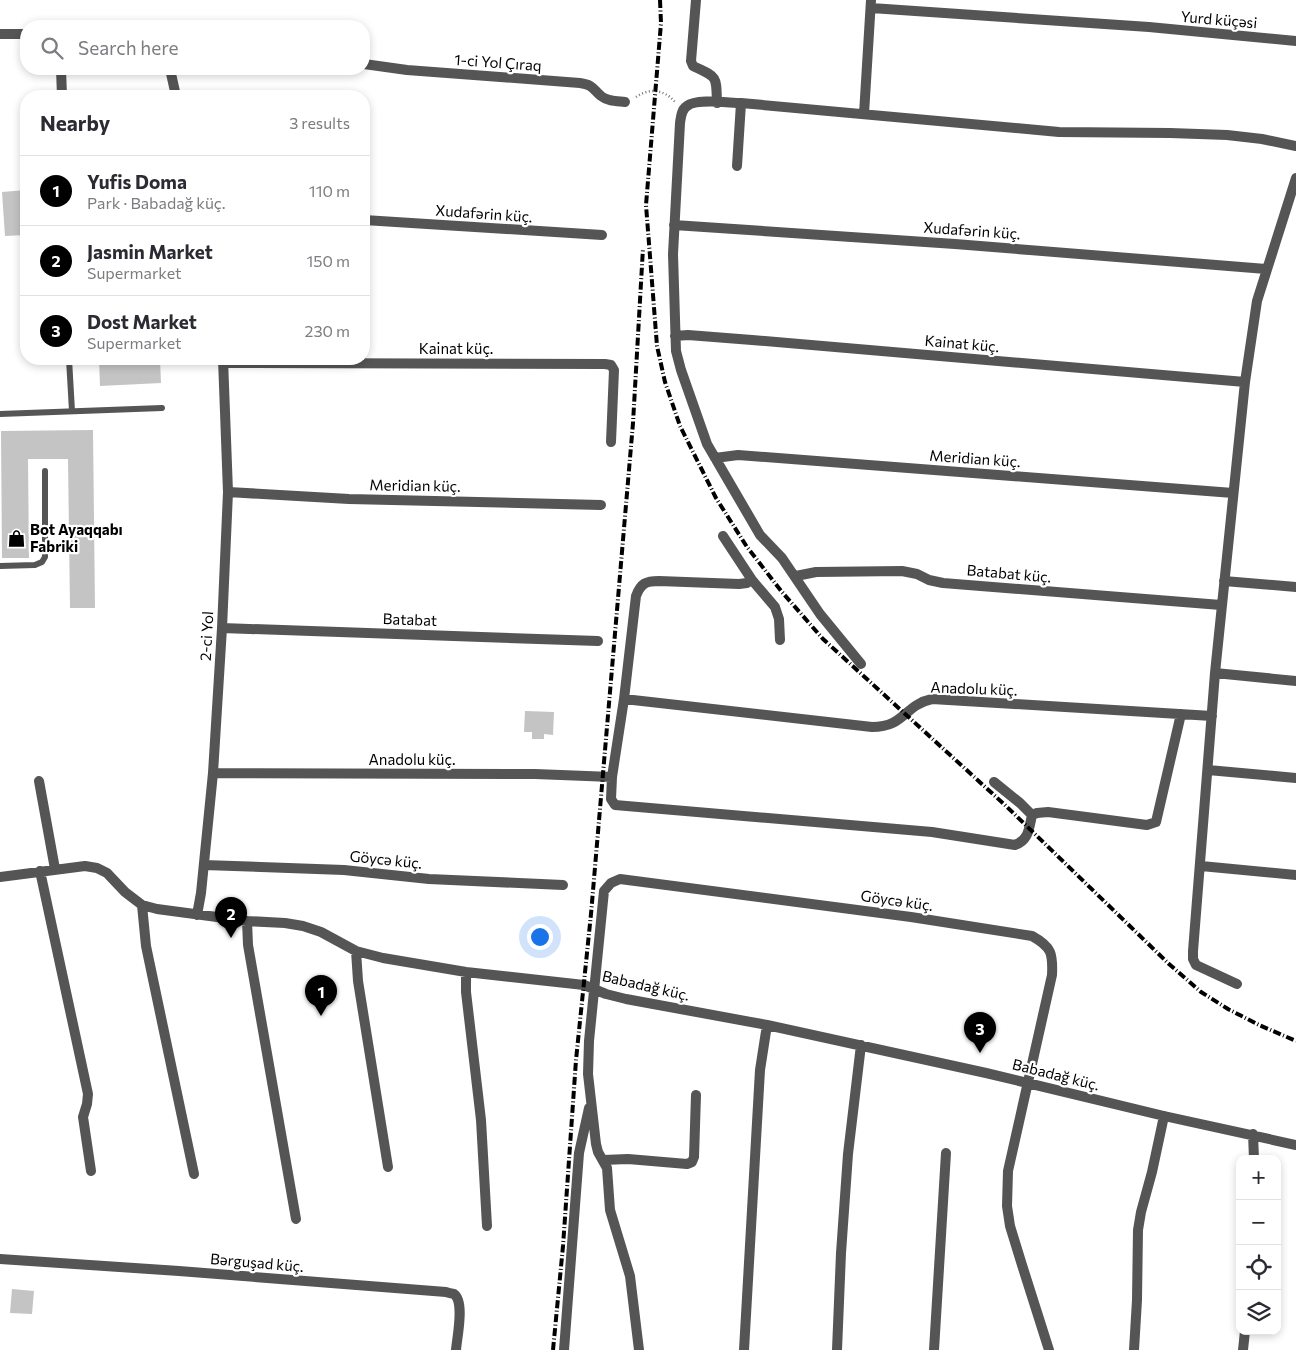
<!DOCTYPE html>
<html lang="en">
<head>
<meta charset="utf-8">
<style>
  :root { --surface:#fff; --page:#f2f2f3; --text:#2b2b33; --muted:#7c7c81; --line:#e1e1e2; --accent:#000 }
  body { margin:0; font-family:Commissioner,sans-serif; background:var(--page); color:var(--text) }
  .controls { position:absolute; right:15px; bottom:15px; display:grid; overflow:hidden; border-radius:10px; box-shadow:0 2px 8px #0003 }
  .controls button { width:45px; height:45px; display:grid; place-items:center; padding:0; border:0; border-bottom:1px solid var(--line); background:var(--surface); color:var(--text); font:25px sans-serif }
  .you { position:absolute; left:539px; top:936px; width:18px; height:18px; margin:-12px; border:4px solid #fff; border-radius:50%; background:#1a73e8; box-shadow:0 0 0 8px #1a73e833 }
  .badge { display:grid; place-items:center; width:32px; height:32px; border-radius:50%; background:var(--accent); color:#fff; font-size:16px; font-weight:700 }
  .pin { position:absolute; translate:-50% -41px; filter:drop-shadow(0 1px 2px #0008) }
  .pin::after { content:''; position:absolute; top:26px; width:18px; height:15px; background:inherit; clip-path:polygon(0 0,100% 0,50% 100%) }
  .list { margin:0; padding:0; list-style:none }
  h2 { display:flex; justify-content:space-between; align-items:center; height:65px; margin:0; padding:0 20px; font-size:21px }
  h2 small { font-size:16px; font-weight:400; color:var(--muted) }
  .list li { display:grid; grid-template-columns:32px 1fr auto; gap:15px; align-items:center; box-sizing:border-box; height:70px; padding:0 20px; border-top:1px solid var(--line) }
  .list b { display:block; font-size:19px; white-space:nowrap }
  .list p { margin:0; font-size:16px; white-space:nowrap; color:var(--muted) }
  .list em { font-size:16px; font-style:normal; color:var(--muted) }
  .icon { flex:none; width:28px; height:28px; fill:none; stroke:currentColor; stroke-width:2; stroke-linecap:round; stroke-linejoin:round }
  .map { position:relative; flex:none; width:1296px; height:1350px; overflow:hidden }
  .search { position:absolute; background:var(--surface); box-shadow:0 2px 8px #0003; left:20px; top:20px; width:350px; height:55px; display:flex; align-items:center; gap:12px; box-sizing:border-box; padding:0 18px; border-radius:20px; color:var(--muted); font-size:19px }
  .panel { position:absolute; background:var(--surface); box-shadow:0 2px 8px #0003; left:20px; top:90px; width:350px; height:275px; border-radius:20px }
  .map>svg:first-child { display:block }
</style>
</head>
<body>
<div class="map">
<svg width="1296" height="1350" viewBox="0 0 1296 1350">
  <rect width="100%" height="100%" fill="#fff"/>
  <path fill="#c4c4c4" d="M26,190V235L5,236L2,192Z
    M99,359H160L161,383L100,386Z
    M93,430L95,608H70L68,459H28L29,558H2L1,431Z
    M525,711L554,712L553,735L544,734V739H532V732H524Z
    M12,1289L34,1291L32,1314L10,1313Z"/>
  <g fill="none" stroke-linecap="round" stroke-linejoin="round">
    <path stroke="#777" stroke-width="2.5" stroke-dasharray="1 2.5" stroke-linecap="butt" d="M636,97C649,88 664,89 675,102"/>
    <path stroke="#555" stroke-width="6" d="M69,359L72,411
      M0,414L162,408
      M0,566L35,565L42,562L45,557V471"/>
    <path stroke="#555" stroke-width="10" d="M696,0L691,61L693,66C718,78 716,75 717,103
      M871,8L1149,27L1296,41
      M0,34H26
      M364,64L407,70L580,83C593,85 592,88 601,96C607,101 617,101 625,102
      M61,69L62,96
      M170,69L176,96
      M864,114L871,0
      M737,166L741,103
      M364,220L602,235
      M674,225L955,244L1266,269
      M675,336L688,335L752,340L1245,382
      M224,363L605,364L611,365L614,370L611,442
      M715,458L738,455L1233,493
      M228,492L349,499L601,505
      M723,536L752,580L775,607L779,619L780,640
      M796,576L816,572L902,571L917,574L929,580L943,583L1221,605
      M752,580L747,583L739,584L659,581C646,581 641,583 636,596L624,699L612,777L611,799L615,805L932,832L1015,845C1029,840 1029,828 1032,815
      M1224,581L1296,587
      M222,628L598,641
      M861,664L820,614L782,558L760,535L707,444L681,370L676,351L673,254L680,123C681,117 681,110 687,106C697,98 729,103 741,103L1059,132L1170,133L1227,135L1262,139L1296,146
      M1215,673L1296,681
      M624,699L872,727C905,727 904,705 932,699L1212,716
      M1208,770L1296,778
      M213,773L535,774L612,777
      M39,781L55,869
      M994,782L1020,803L1032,815
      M1032,815L1037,813L1048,812L1147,825L1156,822L1181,714
      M204,865L344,870L429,879L563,885
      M1201,866L1296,875
      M40,871L88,1094L87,1104L83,1117L91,1171
      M0,877L85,866L97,868L107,873L125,892L142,905L157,909L247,921L285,923L303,926L321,932L356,951L383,958L466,972L584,985L606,994L626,999L767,1025L986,1073L1164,1116L1296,1145
      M142,905L146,946L194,1174
      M197,915L201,893L213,773L222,628L228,492L223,359
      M247,921L248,945L296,1219
      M356,951L358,981L388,1167
      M466,972V992L481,1120L487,1226
      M1237,984L1196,965L1193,959V951L1215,673L1245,382L1257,301L1296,178
      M1253,1134L1254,1159
      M603,1160L628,1159L687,1164L692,1162L694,1157L696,1095
      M0,1259L179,1271L446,1292C448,1293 451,1293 454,1294C465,1302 457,1337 456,1350
      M564,1350L579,1153L589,1108
      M639,1350L630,1276L610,1210L607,1168L598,1152L596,1144L588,1074L589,1041L604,891L611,883L620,879L911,917L1032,936C1052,947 1053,954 1052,975L1008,1171L1007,1206L1010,1226L1022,1265L1049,1350
      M744,1350L760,1070L767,1025
      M837,1350L841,1253L848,1154L861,1045
      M934,1350L946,1153
      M1134,1350L1137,1300L1138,1230L1141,1212L1152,1172L1164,1116
      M1243,1350L1245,1331"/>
    <path stroke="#000" stroke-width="4" stroke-dasharray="8 2.5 1 2.5" stroke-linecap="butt" d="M660,0L661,23L646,205L657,346L665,382L680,426L716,498L747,547L782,592L823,639L1006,806L1169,964L1201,992L1228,1009L1259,1025L1296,1041
      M553,1350L563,1246L576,1060L591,914L633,423L643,248"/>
  </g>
  <defs>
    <symbol id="shop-bare" viewBox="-9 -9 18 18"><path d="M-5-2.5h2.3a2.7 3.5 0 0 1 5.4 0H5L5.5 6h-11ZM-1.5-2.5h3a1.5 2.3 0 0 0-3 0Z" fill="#000" stroke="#fff" stroke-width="2.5" paint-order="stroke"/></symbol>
  </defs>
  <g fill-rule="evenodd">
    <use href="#shop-bare" x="4" y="526" width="25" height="25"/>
  </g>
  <g text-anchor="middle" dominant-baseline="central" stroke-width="4.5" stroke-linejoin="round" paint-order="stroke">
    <g font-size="15" fill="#000" stroke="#fff">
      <text transform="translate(1219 19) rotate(5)">Yurd küçəsi</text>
      <text transform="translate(498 62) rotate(4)">1-ci Yol Çıraq</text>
      <text transform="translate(484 213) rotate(4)">Xudafərin küç.</text>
      <text transform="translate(972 230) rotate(4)">Xudafərin küç.</text>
      <text transform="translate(962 343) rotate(5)">Kainat küç.</text>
      <text x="456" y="348">Kainat küç.</text>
      <text transform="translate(975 458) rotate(4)">Meridian küç.</text>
      <text transform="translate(415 485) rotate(1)">Meridian küç.</text>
      <text transform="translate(1009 573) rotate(5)">Batabat küç.</text>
      <text transform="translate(410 619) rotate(2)">Batabat</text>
      <text transform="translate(206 636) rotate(-87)">2-ci Yol</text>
      <text transform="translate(974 688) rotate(2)">Anadolu küç.</text>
      <text x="412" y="759">Anadolu küç.</text>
      <text transform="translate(386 859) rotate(6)">Göycə küç.</text>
      <text transform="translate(897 900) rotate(8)">Göycə küç.</text>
      <text transform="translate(646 985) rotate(13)">Babadağ küç.</text>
      <text transform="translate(1056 1074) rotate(14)">Babadağ küç.</text>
      <text transform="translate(257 1262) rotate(5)">Bərguşad küç.</text>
    </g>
    <g font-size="15" font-weight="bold" fill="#000" stroke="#fff" text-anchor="start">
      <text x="30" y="529">Bot Ayaqqabı<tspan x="30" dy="17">Fabriki</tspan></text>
    </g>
  </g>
</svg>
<div class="controls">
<button>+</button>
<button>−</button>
<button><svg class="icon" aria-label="locate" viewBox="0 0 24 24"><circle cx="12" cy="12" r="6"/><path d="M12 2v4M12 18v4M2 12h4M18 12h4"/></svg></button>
<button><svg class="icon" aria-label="layers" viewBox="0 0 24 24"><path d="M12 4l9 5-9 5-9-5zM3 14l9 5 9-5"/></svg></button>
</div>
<div class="you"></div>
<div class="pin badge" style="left:321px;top:1016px">1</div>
<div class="pin badge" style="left:231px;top:938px">2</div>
<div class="pin badge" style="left:980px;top:1053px">3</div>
<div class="search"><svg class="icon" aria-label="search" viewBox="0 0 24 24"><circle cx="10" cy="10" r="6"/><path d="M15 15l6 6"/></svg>Search here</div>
<section class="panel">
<h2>Nearby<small>3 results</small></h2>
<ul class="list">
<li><span class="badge">1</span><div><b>Yufis Doma</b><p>Park · Babadağ küç.</p></div><em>110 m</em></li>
<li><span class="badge">2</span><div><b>Jasmin Market</b><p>Supermarket</p></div><em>150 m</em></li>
<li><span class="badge">3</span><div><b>Dost Market</b><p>Supermarket</p></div><em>230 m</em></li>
</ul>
</section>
</div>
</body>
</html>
